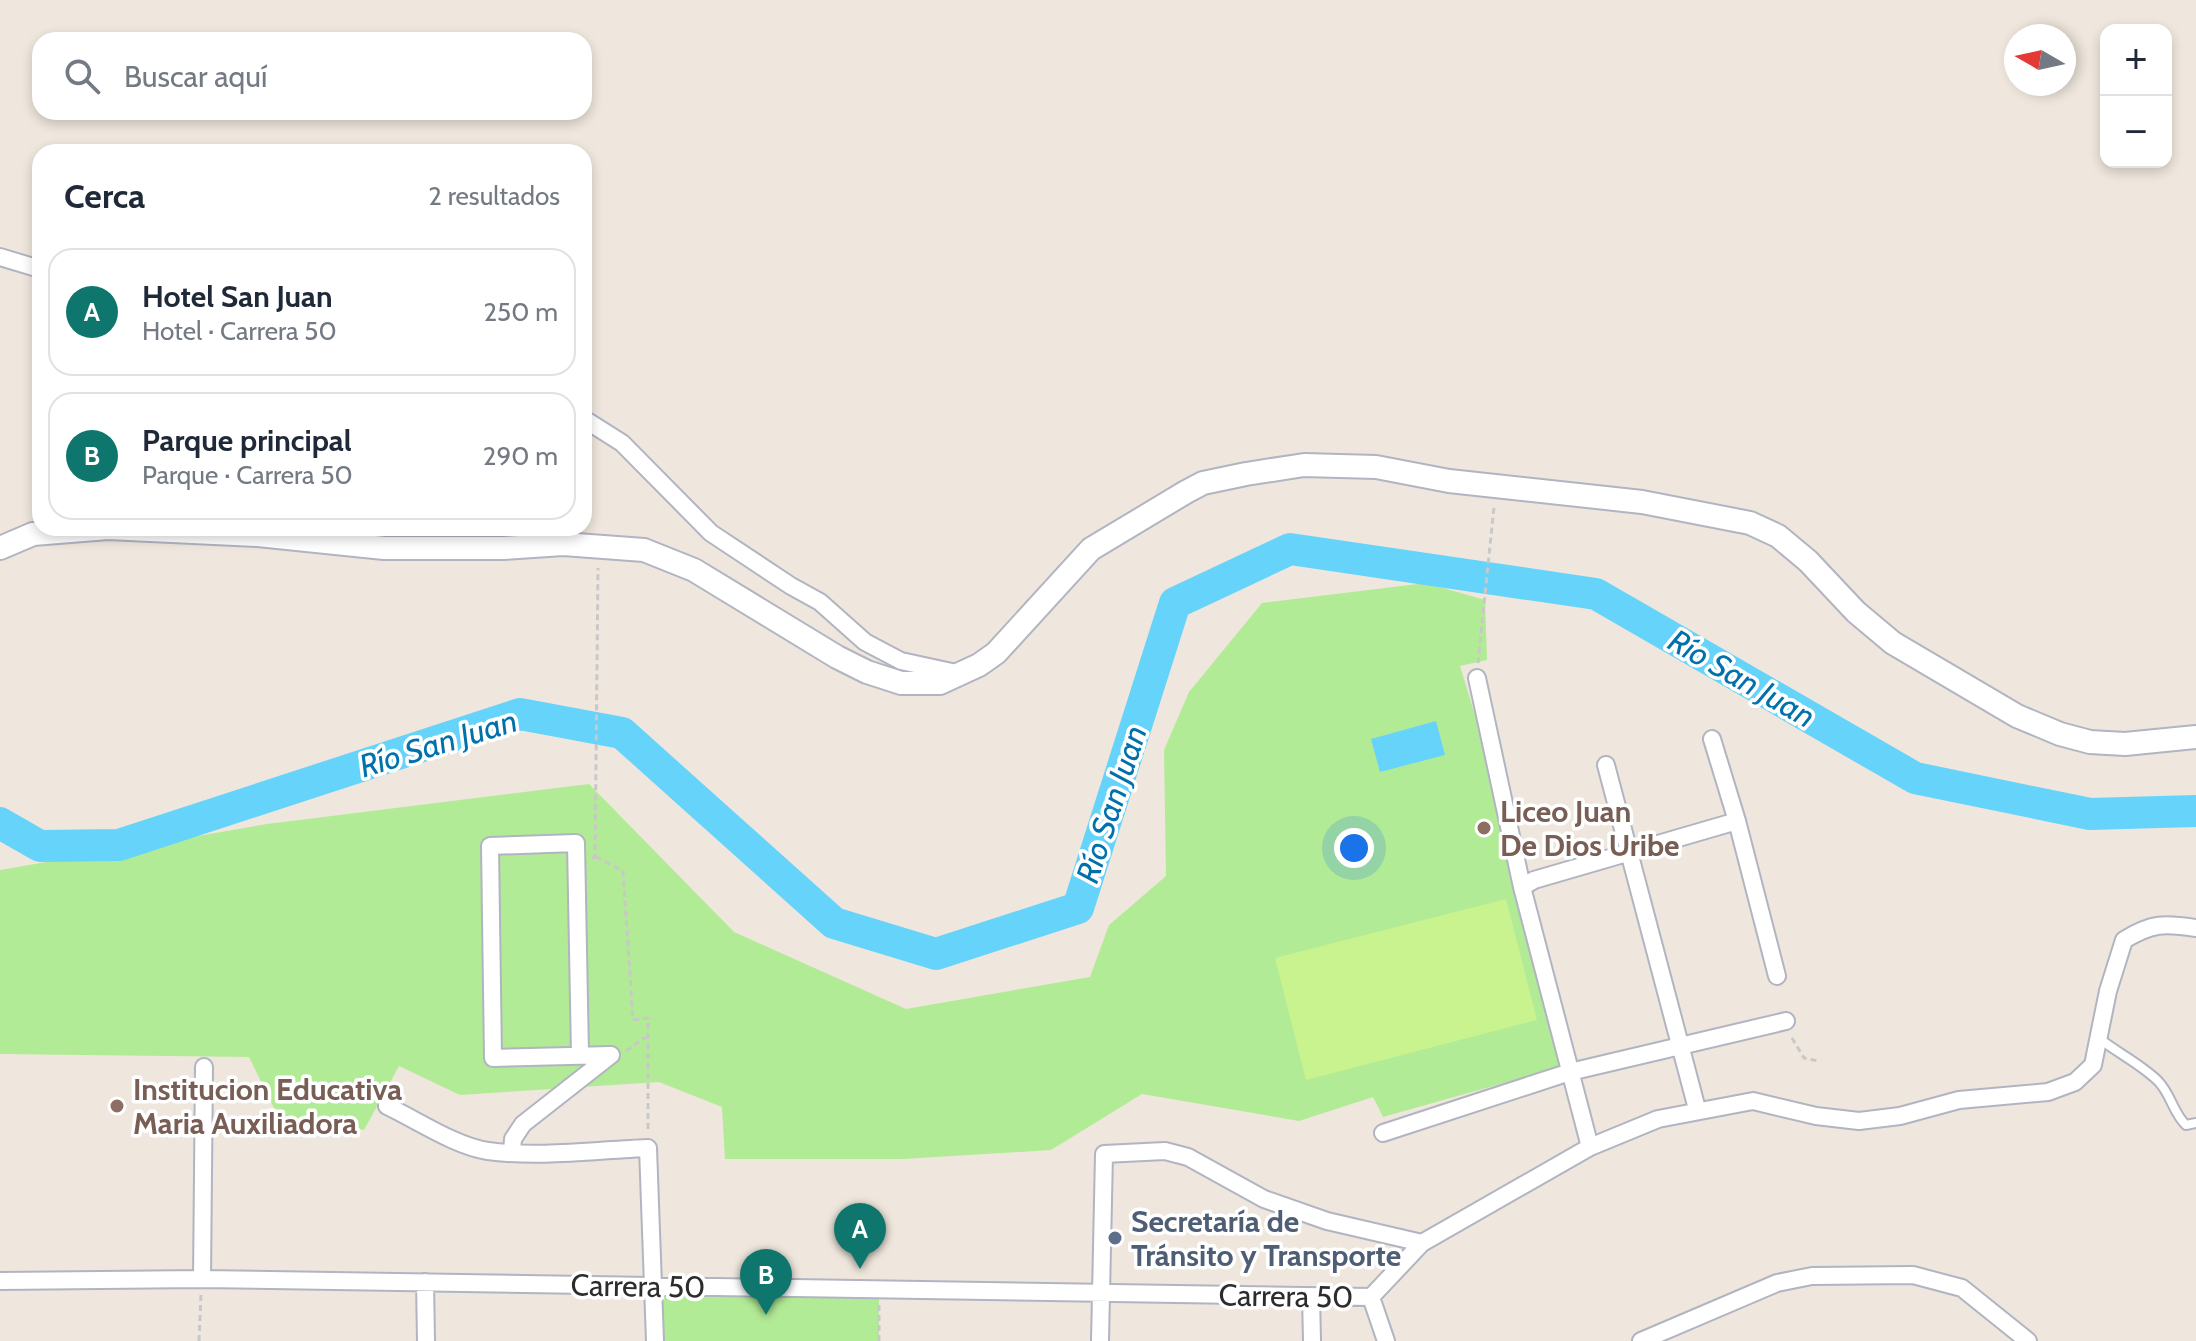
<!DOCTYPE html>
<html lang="es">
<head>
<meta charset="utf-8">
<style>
  :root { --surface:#fff; --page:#f2f2f3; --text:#1f2937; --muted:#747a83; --line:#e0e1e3; --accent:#0f766e }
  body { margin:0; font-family:Cabin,sans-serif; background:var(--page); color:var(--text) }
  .controls { position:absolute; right:24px; top:24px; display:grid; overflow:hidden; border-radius:16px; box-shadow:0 4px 12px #0003 }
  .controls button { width:72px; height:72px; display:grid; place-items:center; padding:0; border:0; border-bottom:2px solid var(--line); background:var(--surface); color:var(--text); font:40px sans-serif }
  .compass { position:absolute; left:2004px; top:24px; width:72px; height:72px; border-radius:50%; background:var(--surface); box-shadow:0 4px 12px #0003; rotate:279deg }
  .you { position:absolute; left:1354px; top:848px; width:28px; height:28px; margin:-20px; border:6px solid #fff; border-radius:50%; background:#1a73e8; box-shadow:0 0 0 12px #1a73e833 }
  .badge { display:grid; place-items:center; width:52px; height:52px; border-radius:50%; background:var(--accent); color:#fff; font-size:26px; font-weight:700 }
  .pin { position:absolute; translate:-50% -66px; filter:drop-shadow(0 2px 4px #0008) }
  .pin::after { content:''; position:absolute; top:42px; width:28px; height:24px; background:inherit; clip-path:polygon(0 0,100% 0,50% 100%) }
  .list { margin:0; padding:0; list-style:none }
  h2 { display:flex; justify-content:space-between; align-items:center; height:104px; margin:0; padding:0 32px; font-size:34px }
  h2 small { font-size:26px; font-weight:400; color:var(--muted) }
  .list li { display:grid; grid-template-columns:52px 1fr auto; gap:24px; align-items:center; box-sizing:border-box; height:128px; margin:0 16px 16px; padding:0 16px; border:2px solid var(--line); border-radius:24px }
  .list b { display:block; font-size:30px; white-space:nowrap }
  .list p { margin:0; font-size:26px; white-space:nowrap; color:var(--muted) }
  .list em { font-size:26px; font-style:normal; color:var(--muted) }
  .icon { flex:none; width:44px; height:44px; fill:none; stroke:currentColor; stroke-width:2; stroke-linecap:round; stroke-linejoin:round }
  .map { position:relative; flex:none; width:2196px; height:1341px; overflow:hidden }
  .search { position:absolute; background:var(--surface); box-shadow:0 4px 12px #0003; left:32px; top:32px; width:560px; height:88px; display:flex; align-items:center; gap:20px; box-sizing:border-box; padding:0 28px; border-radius:24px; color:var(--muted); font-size:30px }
  .panel { position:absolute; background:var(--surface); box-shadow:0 4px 12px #0003; left:32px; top:144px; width:560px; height:392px; border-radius:24px }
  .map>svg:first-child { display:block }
</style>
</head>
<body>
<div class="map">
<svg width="2196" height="1341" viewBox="0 0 2196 1341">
  <rect width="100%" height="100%" fill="#efe7dd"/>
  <path fill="#b2eb95" d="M1426,583L1485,600L1487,660L1460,666L1482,738L1561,1067L1383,1117L1373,1097L1299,1121L1142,1094L1051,1150L903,1159H725L722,1107L659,1082L460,1095L399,1066L364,1130L278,1116L249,1057L0,1054V870L267,824L589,784L734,932L906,1009L1090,977L1109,925L1166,876L1164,750L1189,692L1262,603Z
    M653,1286L879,1289V1341H655Z"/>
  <path fill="#c9f38f" d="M1506,899L1537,1020L1306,1080L1275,958Z"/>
  <path fill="#66d3fb" d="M1436,721L1445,755L1380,772L1371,739Z"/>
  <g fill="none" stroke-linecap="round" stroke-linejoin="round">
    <path stroke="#66d3fb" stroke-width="32" d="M0,823L40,846L119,845L520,714L622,733L834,923L936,954L1078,908L1175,603L1290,549L1596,594L1915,778L2090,814L2196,811"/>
    <defs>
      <path id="service" d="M2100,1039C2118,1053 2142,1065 2158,1081C2171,1094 2173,1113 2186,1125L2196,1123"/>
      <path id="minor" d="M0,257L40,269
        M584,419L622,443L711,533L791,586L820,602L865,642L901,661L961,674
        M1477,678L1522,887L1590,1147
        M1712,739L1737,821L1777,976
        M1606,765L1697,1109
        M1522,887L1534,880L1737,821
        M580,1055L576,843L490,846L493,1058L611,1055
        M387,1106C417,1120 455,1146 488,1151C538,1158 597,1150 648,1148L655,1341
        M1383,1133L1570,1072L1786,1021
        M512,1152L513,1139L523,1124L611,1055
        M202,1279L204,1067
        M0,1281L202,1279L1371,1297
        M425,1282L426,1341
        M1311,1296L1312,1341
        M1371,1297L1422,1243L1590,1147L1658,1119L1753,1101L1816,1116L1859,1121L1900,1116L1959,1100L2048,1092L2075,1082L2093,1065L2108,991L2124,940C2152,923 2164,923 2196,928
        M1371,1297L1386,1341
        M1100,1341L1104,1154L1165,1151L1188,1157L1264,1199L1327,1221L1422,1243
        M1641,1341L1777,1283L1812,1276L1913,1275L1962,1288L2028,1341"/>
      <path id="secondary" d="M0,548L33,534L108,528L258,535L384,548H504L563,544L644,550L694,570L837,657L867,672L901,683H940L979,665L996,653L1091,549L1186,492L1203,483L1246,474L1304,465L1376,467L1449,481L1642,502L1750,523L1778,536L1808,561L1856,612L1893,643L2017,716L2060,734L2090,742L2125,744L2196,737"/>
    </defs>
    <use href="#service" stroke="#b1b4c1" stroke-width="12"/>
    <use href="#minor" stroke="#b1b4c1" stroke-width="20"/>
    <use href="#secondary" stroke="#b1b4c1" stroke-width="26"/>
    <path stroke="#c8c8c8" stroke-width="3" stroke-dasharray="6 4" stroke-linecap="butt" d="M1478,663L1494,507
      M596,857L623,871L633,1020L648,1018V1132
      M592,858L595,857L598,568
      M1792,1038L1804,1058L1818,1061
      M626,1051L646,1037
      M199,1341L201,1294
      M879,1341V1305"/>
    <use href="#service" stroke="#fff" stroke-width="8"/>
    <use href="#minor" stroke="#fff" stroke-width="16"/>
    <use href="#secondary" stroke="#fff" stroke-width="22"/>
  </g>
  <g fill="#8d6e63" stroke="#fff" stroke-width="3">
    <circle cx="1484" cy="828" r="8"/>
    <circle cx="117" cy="1106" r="8"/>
  </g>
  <circle fill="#5c6f8a" stroke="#fff" stroke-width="3" cx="1115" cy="1238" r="8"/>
  <g text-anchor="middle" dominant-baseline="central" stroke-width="7" stroke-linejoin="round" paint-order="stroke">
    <g font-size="30" font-weight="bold" fill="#785e54" stroke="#fff" text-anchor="start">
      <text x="1500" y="811">Liceo Juan<tspan x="1500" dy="34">De Dios Uribe</tspan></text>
      <text x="133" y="1089">Institucion Educativa<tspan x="133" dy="34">Maria Auxiliadora</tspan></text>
    </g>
    <g font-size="30" font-weight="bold" fill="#4e5e75" stroke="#fff" text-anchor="start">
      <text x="1131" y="1221">Secretaría de<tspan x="1131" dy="34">Tránsito y Transporte</tspan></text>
    </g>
    <g font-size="30" fill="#2c2c2c" stroke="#fff">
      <text transform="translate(638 1286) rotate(1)">Carrera 50</text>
      <text transform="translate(1286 1296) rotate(1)">Carrera 50</text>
    </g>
    <g font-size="32" font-style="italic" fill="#0071ad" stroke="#fff">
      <text transform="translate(1742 678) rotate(30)">Río San Juan</text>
      <text transform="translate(438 743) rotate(-17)">Río San Juan</text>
      <text transform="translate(1111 804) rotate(-72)">Río San Juan</text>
    </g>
  </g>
</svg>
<div class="controls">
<button>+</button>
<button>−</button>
</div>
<svg class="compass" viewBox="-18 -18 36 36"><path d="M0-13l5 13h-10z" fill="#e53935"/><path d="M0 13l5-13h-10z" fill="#747a83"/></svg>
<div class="you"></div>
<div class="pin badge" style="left:860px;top:1269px">A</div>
<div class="pin badge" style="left:766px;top:1315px">B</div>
<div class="search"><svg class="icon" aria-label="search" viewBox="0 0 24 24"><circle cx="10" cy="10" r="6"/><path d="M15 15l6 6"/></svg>Buscar aquí</div>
<section class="panel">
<h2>Cerca<small>2 resultados</small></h2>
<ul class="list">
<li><span class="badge">A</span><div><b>Hotel San Juan</b><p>Hotel · Carrera 50</p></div><em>250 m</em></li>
<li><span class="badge">B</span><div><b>Parque principal</b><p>Parque · Carrera 50</p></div><em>290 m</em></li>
</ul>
</section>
</div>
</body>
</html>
